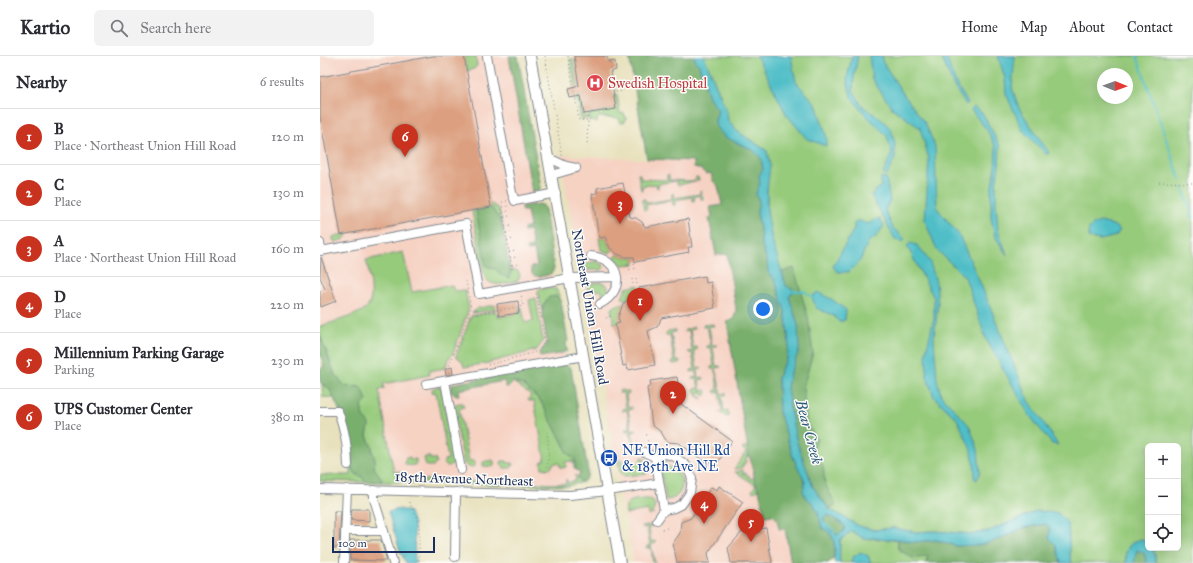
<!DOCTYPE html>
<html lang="en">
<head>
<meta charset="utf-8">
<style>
  :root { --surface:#fff; --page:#f2f2f3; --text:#2b2b33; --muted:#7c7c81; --line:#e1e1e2; --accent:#c8321e }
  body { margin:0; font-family:"IM FELL Great Primer",serif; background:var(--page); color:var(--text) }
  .controls { position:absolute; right:12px; bottom:12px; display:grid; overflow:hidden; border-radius:6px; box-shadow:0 4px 16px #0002 }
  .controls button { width:36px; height:36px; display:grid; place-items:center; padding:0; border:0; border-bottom:1px solid var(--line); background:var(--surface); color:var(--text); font:20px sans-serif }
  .compass { position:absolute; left:777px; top:12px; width:36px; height:36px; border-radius:50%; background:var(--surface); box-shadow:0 4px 16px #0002; rotate:91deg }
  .scale { position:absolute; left:12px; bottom:10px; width:103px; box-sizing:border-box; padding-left:4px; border:2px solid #1b2f5e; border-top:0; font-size:11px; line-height:14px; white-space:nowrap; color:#1b2f5e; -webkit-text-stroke:3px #fdfcf7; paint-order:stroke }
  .you { position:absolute; left:443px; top:253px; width:14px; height:14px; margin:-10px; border:3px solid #fff; border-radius:50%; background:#1a73e8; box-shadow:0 0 0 6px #1a73e833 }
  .badge { display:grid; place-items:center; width:26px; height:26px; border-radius:50%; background:var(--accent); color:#fff; font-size:13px; font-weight:700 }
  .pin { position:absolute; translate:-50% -33px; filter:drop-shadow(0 1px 2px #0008) }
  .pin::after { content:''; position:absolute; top:21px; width:14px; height:12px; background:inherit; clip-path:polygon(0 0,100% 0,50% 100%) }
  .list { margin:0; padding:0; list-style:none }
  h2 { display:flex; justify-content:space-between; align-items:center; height:52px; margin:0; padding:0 16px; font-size:17px }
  h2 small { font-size:13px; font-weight:400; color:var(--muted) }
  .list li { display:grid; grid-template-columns:26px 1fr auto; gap:12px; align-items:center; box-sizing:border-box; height:56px; padding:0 16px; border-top:1px solid var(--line) }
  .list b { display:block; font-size:15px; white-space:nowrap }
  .list p { margin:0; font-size:13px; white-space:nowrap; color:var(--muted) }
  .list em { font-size:13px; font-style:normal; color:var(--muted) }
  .icon { flex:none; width:22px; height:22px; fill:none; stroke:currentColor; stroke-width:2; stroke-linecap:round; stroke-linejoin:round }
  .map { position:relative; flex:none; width:873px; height:507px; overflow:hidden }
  header { display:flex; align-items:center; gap:24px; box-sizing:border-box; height:56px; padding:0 20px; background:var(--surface); border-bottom:1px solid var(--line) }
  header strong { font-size:19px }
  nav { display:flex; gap:22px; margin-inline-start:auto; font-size:14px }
  .search { width:280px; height:36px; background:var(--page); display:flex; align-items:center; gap:10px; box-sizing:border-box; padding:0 14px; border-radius:6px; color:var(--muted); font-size:15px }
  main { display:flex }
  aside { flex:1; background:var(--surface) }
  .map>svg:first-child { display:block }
</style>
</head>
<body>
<header>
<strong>Kartio</strong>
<div class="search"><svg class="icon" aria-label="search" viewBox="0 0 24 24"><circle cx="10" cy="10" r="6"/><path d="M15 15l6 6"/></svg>Search here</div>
<nav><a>Home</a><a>Map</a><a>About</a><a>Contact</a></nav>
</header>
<main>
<aside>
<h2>Nearby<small>6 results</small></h2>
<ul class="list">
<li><span class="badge">1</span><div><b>B</b><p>Place · Northeast Union Hill Road</p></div><em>120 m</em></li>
<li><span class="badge">2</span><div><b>C</b><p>Place</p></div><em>130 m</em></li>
<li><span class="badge">3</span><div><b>A</b><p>Place · Northeast Union Hill Road</p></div><em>160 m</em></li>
<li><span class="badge">4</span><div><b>D</b><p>Place</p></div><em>220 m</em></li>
<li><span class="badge">5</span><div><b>Millennium Parking Garage</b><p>Parking</p></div><em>230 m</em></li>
<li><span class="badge">6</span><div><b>UPS Customer Center</b><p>Place</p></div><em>380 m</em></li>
</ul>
</aside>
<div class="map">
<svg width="873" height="507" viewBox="0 0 873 507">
  <rect width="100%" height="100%" fill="#fdfcf7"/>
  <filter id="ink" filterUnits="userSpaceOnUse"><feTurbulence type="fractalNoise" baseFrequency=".025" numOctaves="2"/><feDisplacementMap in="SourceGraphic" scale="8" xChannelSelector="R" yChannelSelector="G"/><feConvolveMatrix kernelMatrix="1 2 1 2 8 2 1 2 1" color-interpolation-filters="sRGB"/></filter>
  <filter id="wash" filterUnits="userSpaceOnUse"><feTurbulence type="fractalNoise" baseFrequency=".012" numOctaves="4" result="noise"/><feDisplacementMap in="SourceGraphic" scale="16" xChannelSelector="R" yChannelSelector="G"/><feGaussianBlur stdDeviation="0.9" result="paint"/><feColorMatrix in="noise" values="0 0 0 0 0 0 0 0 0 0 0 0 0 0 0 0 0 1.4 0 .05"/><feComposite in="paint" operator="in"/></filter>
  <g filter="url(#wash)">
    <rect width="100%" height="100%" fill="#e8e1bd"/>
    <path fill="#f6d2c3" d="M0,0H192L267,416L262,425L249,429L56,426L0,282Z
      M240,99L396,107L486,507H314Z"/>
    <path fill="#97cb7c" stroke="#597d6d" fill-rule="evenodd" d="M144,0H156L157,10L154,13L146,15Z
      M384,0H873V507H836L835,499L833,492H858V390H828V486L821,483L806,495V507H752L750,499L748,468L717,455L669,475L652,478L614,475L596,476L573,472L554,474L539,470L509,453L493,431L466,230L451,184L447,155V95L417,75L408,65L407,56ZM783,18H807V42H783Z
      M250,3H253L258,31H255Z
      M297,38L300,58L304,57L306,62L305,66L300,67L299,62L278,61L277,66L269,65L268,59L272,58V57L296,53L294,39Z
      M260,40L263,59H265L266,63H260V55H259L256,41Z
      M318,118H320L321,123L347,124V119H349V124L375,125L376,121H378L379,124L359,129L357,128L356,125L338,128V132H337L336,128L322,130V134H321Z
      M380,135H381L383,143H381L380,139L374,141L375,144L373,145L372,141L355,144V149H353L352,144L326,149L327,153L324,154L322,143H325L326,147L352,143V138L353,137L354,142L380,138Z
      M170,148H172L179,153L182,167L171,151Z
      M156,154L166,210L175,213L181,219H191L190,214H195L199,216L200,220L198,225C186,227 170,234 164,219L152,155Z
      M28,177C26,184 22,184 15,186L13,184V181L15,180Z
      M285,181L290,192L293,194L290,197L281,194L279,182Z
      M83,196L92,236L132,229L134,235L145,234L149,252L133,298L129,302L125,312L109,315L110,319L63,328L64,333L59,334L74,416L79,415V423L246,428V423L248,427L256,424L255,419L258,421L259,424L263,426L247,430L61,426L62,423L54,412L55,403L52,395V391L47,380L49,369L43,359L41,351L47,345L40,331H25L15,319L0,279V270C10,267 39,259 46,252C56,244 49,216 46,204Z
      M297,198L305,201H314L315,208L302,209L295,201Z
      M277,205L283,209L284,212L282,214H265L263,208Z
      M281,226C288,228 290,232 287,239H283L281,234L268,236L267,228Z
      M318,229L320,237L307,244L302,242L306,232Z
      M228,232L236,233L239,239L241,246L237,240L224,248L222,255L218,235L219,233Z
      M216,242L223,285L217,294L164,308L144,311L142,305L136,300L151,260L176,255L178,261L200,257L199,252L202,251L205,267L213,265L209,244Z
      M300,248L303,249L299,261L300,267L294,268L291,253L297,249Z
      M175,249L176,253L152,257L158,252Z
      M393,268L394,270H389L392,289H397V290L393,291L396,310H400L401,311L396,312L401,338L406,337V340L402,341L404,355L408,354L409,360L407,361L399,356L402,355L399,336L395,337L394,335L398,334L395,313H391V311L394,310L391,291L387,292V290L391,289L387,271H383V269Z
      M374,271V273L370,274L373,291H377L378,293L374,294L377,312L381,311L382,313L377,314L378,322L383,321L384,323L379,324L381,335L386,334L387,337L385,340L380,336L377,338L382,342L381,343L375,338L374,333L379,332L377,323H372V322L377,321L375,315L371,316V314L375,313L372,297H369L368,296L372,295L369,275L364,276L365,274Z
      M355,274V276L351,277L356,305H360V307L353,308L351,306L354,305L350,279H346V277L348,275Z
      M193,326L203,329L220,344L245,391L247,396L255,404L256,414L254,412L253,405L245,406L246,411L242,412L240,411L239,407L232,408V411L230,413L222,412L221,406L225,404L214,345H209L208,344L211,339Z
      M2,328L9,332L14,342L3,341Z
      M118,330L121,332L122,335L134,403C134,408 131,410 126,410L124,408V404L128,403L116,336L112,337V333Z
      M300,334L307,335L309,336V338H306L308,352L312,351V353L308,354L312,374L316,373V375L312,376L315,391L318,390L319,393L309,395L308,394L313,392L310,374L306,375L305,373L310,372L307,354L302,355V353L306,352L304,337H299Z
      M138,347H141L143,348L144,351L139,353L149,405H153L155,406V409C152,413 147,411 144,408L134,356V351Z
      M428,390L429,400L426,401L427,406H424V409H422V412L414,413L426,396L423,393V392Z
      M90,401L91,404L96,403V408C93,410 88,410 85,408V403L86,402Z
      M105,401H110V403H115L116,404V408L114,410H106L104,402Z
      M321,401L325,403L324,406L328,409V414L325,418L304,420L301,419L298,405L302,404L303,409L321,406Z
      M172,404L174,405V410L172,411L163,410V406Z
      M344,404L346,405L345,409C368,415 367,443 346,444L340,411V407Z
      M182,405H187V407H192L193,410L191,412H184L181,407Z
      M31,410L36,418L42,421L46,426L0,425V419H31Z
      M423,414V418L426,417L427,420L429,419L430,423L434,422L439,434L433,436L432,434L436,429L415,416Z
      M322,443H328L333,444C336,449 335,452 332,457L334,458L329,459L328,454L306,458C304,444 311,445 322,443Z
      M333,469V470L329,471L331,486L335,485L336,487L331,489L335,507H333L331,492H326V491L330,490L327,471L323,472L322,470Z
      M532,475L544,483C556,482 566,484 578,483V493L608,500L607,507H551L548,500L533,501L531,507H520C519,501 520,491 520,484Z"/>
    <path fill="#79af6c" stroke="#4a6f65" d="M189,0H198L219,120L221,131L218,135L212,137Z
      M309,0H374L376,6L379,9L389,41L398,54L395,65L417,87L433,94L441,102L443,113L439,120L440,128L436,137L439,146L437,156L440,172L441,186L447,204L448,216L455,224L465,255L467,269L469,289L467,302L462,311L458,322L459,355L473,401L485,426L483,435L486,441L493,447L499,457L502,472C515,477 516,491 513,503L508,507H471L465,473H459L457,463L453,459L445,460L439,434L434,422L433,411L429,400L407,266C414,265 415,260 416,253L407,198L396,199L389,162L392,161L390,151L402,149L398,130L393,125L391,117L387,118L380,113L374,111V105L327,103Z
      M219,148L223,149L225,154L234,212L232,217C226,220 218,223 212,218L211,211L217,210L214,194L208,195L207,192L213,191L210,174L204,175V172L210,171L207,155H202L201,152L203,150Z
      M171,151L182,167L191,219L189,222L181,219L175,213L166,210L156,154Z
      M474,212L488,261L493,297L483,331L487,369L497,382L493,398L503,409L505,428L516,449L509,453L493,431L477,387L470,353L467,332L470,316L479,294L478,270L462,216Z
      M237,240L241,246L248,285L246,287L247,295L239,298L220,301L219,298L227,287L222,255L224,248L229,241Z
      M0,279L15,319L25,330L40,331L44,336L47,345L41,351L43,359L49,369L47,380L52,391V395L55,403L54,412L62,423L61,426H46L42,421L36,418L31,410V391L33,385L27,370L9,332L0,326V313L4,310L0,298Z
      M241,308L247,309L251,312L268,415L267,421L263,426L259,424L258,421L260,416L256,414L255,404L247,397L245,391L220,344L203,329L193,326L189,331H186L184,325L138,334L139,339C135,339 133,338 130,335L132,329L137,327Z
      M508,459L523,468L525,472L523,476L516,479L508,472L503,464L504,461Z
      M727,468L730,474L729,482L736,489L741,507H607L608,500L594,503L578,493V483L594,486L616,484L637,490L680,483L703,472Z
      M817,494L824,497L827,507H814Z"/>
    <path fill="#50bec7" stroke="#367692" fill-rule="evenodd" d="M374,0H384L407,56L408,65L417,75L447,95L450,110L447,135V155L452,184L466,230L474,234L473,236L469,241L478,269L479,294L470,316L467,332L470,353L477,387L493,431L509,453L539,470L554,474L573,472L596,476L614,475L652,478L669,475L717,455L738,457L748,468L750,499L752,507H741L736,489L729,482L730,474L726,468L703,472L680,483L660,489L637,490L616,484L594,486L578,483L566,484L554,482L544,483L532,475L520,484C520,491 519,501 520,507H515C513,502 515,499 515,494C515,484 511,475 502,472L498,457L493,447L486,442L483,435L485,426L473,401L459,355L458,322L462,311L467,302L469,289L467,269L465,255L455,224L448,216L447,204L441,186L440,172L437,156L439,145L436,137L440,128L439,120L443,113L441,102L433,94L405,81L396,71L395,65L398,54L389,41L379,9L376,6ZM508,459L523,468L525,472L523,476L516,479L508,472L503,463L504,461Z
      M436,0H471L476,26L496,48L507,82L506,90L487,83L466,58L441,8Z
      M532,0H538L534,21L533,34L542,50L561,63L571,73L575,88V102L567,119L563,118L572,97L567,80L546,59L531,41L527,22Z
      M549,0H563L562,5L584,39L605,67L615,90L617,152L639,179L662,231L708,343L738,389L732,388L710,360L666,283L645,221L617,194L605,165L609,103L600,72L572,52L552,23Z
      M621,0H626L635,26L648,47L646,49L633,29Z
      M678,0H695L692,32L699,52L729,97L727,99L703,75L686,38L685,23Z
      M654,51L663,58L680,90L679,110L676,128V149L678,174L687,199L675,180L671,162V135L675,114L676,91L667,74L651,54Z
      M561,121L566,122L570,144L565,154L573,172L585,183L583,186L575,183L551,139L561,130Z
      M559,162L564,170L555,182L548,186L540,205L529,216H517L513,210L534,173V167L538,164L547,168Z
      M780,166L793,169L800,174L796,180L781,184L769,182C767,171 770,170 780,166Z
      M590,187L597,189L610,206L616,226L618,248L614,282L617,323L621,339L649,369L658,393L660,417L657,424L654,422L655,415L652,396L645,380L637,363L614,341L607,321L606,296L614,262V242L587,190Z
      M497,236L513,244L526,254L525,264L519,266L514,260L496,252L492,241Z
      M80,453L90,456L94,468L95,507H86L80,495L68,456Z
      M821,483L828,486V492H833L835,499L836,507H827L824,497L817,494L814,507H806C806,492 807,488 821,483Z
      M541,496L548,500L551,507H531L533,501Z"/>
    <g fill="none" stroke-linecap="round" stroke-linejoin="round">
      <path stroke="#50bec7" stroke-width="2" d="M817,0L860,123
        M863,132L873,162
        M471,235H484L492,241
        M504,467L514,475V478"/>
    </g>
    <g id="blocks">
      <path fill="#dc9f7f" d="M113,0H144L171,151L21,179L0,61V21Z
        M254,0H287L288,6L295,5L296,14L290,16L296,53L264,58L261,40L250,42L248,33L259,30Z
        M303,127L310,161L316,162L322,166L325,171L368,163L372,191H368L369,196L315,206L314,201H305L297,198L290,192L285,181L279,182L272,138L277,137V132Z
        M1,201L16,245L1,251L0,247V235L5,233L0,221Z
        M385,220L386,227L391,226L395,252L341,262L339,268L337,271L328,275L335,309L308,314L307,309L303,310L295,268L300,267L298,261L303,248L309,242L320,237L319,232Z
        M198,245L199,257L179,260L177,248Z
        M132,311L133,318L126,319L125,313Z
        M357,321L361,348L412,385L396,409L390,405L388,408L359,387L347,386L341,376L332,369L327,332L331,330L330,325Z
        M399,430L423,446L388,497L390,507H357L353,487L360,477L361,466L371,462L391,431L397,434Z
        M32,453H49V465L31,464Z
        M14,455H21L19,492H14Z
        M446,472L452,507H411L408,492L422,476Z
        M30,484H61L67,505L30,504Z"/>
    </g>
  </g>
  <g filter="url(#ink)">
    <use href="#blocks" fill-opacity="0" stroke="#82888e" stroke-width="1"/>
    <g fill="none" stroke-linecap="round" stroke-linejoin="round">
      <defs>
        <path id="minor" d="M167,0L192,137L195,145L236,137
          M229,102L246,110L256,112
          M232,119L256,112
          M0,187L1,195L146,168L159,238L250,222L297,221
          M271,200C301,203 307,234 280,248
          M125,325L141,414
          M106,328L264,300
          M0,355H18C25,375 27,388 28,409
          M324,396L335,401L346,398L355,401L366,409L372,422L370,437L362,448L354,452L344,454
          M335,401L344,454L337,464
          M0,433L250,439L288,435L339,427
          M25,475H64L54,443V434
          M64,475L73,507
          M135,501L136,436
          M24,507L27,433"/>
        <path id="major" d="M210,0L300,507"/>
      </defs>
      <use href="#minor" stroke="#82888e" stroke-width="10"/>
      <use href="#major" stroke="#82888e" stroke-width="12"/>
      <path stroke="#82888e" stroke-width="1" stroke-dasharray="1 3" stroke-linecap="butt" d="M225,0L242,100
        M248,0L259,64H268L266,58
        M289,0L295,36L293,37
        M296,36L304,35
        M267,87L268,65
        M839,126L873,127
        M182,146L187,145
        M183,151L188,150
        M182,153L192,213
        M183,156L188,155
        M184,161L189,160
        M185,171L191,170
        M186,177L192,176
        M187,184L193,183
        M189,196L196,195
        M190,202L196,201
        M314,208L315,214
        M192,209L198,208
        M309,209L310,215
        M312,223L313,229
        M316,223L317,228
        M149,259L203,250L201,238
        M286,262L291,260
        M168,309L219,295L225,285L216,236
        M129,317L128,313L151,252L146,225
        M326,379H330
        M327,385L331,384
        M225,416C230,401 229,392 227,376
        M89,446L99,465V507
        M370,449L372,451
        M342,473L347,472"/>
      <use href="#minor" stroke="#fff" stroke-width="8"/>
      <use href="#major" stroke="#fff" stroke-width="10"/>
    </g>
  </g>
  <defs>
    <symbol id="hospital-disc" viewBox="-11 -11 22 22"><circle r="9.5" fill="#e0444e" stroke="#fdfcf7"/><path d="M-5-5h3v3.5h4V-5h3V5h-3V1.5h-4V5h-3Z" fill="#fff"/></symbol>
    <symbol id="bus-disc" viewBox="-11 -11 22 22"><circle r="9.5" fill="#1a4fb4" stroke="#fdfcf7"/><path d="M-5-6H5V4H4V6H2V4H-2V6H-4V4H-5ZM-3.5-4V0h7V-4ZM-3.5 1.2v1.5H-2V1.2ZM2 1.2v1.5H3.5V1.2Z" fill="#fff"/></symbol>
  </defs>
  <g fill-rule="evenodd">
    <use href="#hospital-disc" x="265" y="17" width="20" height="20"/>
    <use href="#bus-disc" x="279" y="392" width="20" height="20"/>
  </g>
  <g text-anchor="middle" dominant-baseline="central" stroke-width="3" stroke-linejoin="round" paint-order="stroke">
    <g font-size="14" fill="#be3a42" stroke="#fdfcf7" text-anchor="start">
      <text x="288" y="27">Swedish Hospital</text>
    </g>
    <g font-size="14" fill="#1b2f5e" stroke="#fdfcf7">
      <text transform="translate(270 251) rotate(80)">Northeast Union Hill Road</text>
      <text transform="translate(144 423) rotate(2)">185th Avenue Northeast</text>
    </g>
    <g font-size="14" fill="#164399" stroke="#fdfcf7" text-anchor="start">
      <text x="302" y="394">NE Union Hill Rd<tspan x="302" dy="16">&amp; 185th Ave NE</tspan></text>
    </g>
    <g font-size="15" font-style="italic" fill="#2b5a7e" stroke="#fdfcf7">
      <text transform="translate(489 376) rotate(75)">Bear Creek</text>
    </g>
  </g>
</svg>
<div class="controls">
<button>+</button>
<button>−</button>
<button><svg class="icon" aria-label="locate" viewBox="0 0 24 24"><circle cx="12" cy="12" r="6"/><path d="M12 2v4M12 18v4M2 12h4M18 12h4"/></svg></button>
</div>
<svg class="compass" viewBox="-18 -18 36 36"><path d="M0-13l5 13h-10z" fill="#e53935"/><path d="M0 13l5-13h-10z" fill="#7c7c81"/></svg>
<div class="scale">100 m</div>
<div class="you"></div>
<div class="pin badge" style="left:320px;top:265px">1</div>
<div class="pin badge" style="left:353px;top:358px">2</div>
<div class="pin badge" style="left:300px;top:168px">3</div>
<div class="pin badge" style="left:384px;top:468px">4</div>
<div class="pin badge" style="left:431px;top:486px">5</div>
<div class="pin badge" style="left:85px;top:101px">6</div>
</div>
</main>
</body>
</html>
